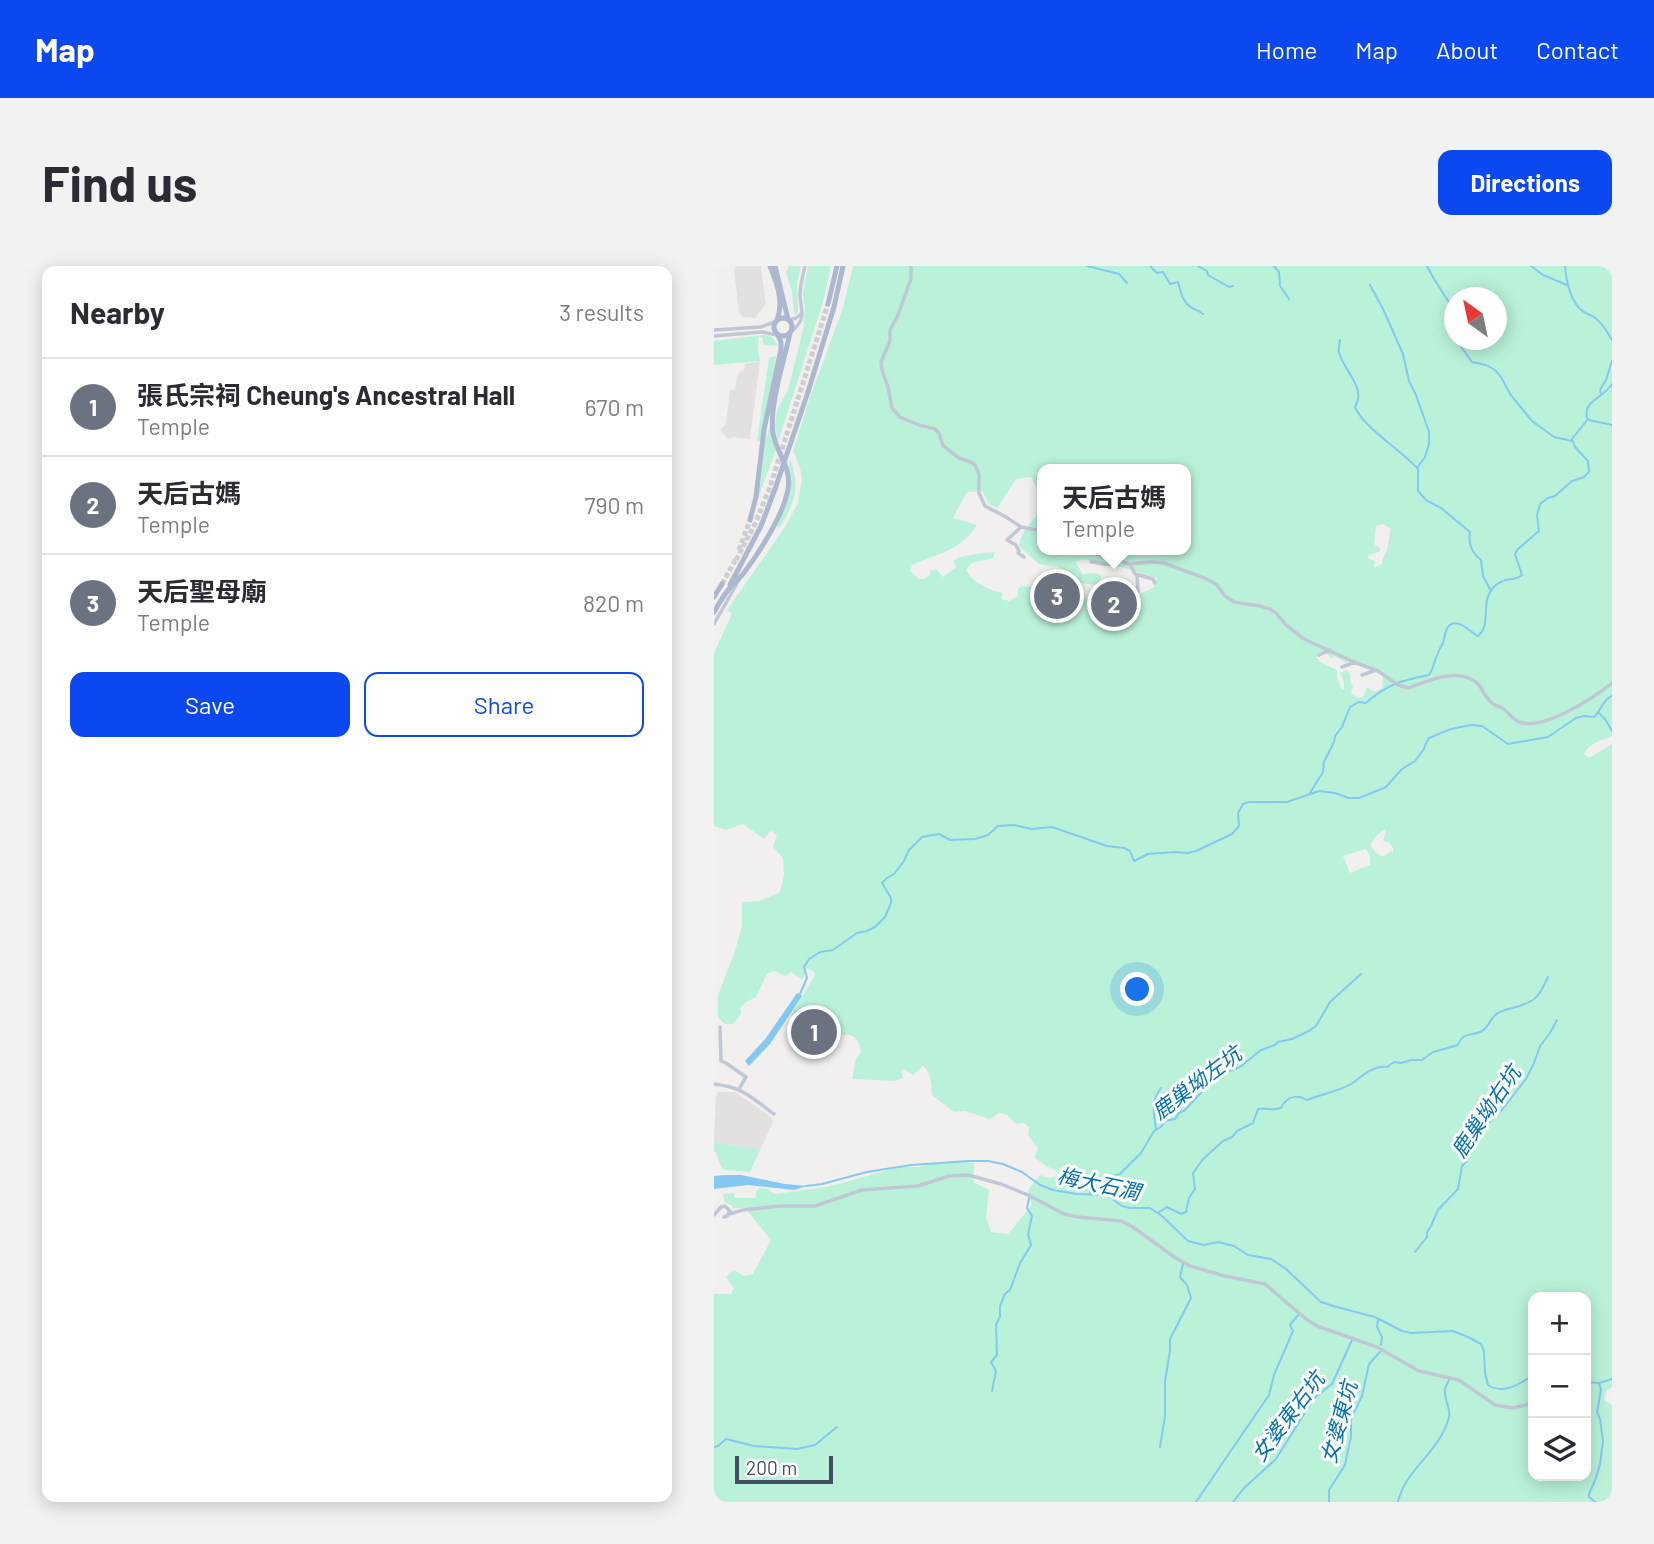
<!DOCTYPE html>
<html lang="en">
<head>
<meta charset="utf-8">
<style>
  :root { --surface:#fff; --page:#f2f2f3; --text:#2b2b33; --muted:#7c7c81; --line:#e1e1e2; --accent:#0b48ef }
  body { margin:0; font-family:Barlow,"Noto Sans TC",sans-serif; background:var(--page); color:var(--text) }
  .controls { position:absolute; right:21px; bottom:21px; display:grid; overflow:hidden; border-radius:14px; box-shadow:0 4px 18px #0003 }
  .controls button { width:63px; height:63px; display:grid; place-items:center; padding:0; border:0; border-bottom:2px solid var(--line); background:var(--surface); color:var(--text); font:35px sans-serif }
  .compass { position:absolute; left:730px; top:21px; width:63px; height:63px; border-radius:50%; background:var(--surface); box-shadow:0 4px 18px #0003; rotate:327deg }
  .scale { position:absolute; left:21px; bottom:18px; width:98px; box-sizing:border-box; padding-left:7px; border:4px solid #454e5e; border-top:0; font-size:19px; line-height:24px; white-space:nowrap; color:#454e5e; -webkit-text-stroke:5px #fff; paint-order:stroke }
  .you { position:absolute; left:424px; top:724px; width:24px; height:24px; margin:-18px; border:5px solid #fff; border-radius:50%; background:#1a73e8; box-shadow:0 0 0 10px #1a73e833 }
  .badge { display:grid; place-items:center; width:46px; height:46px; border-radius:50%; background:var(--accent); color:#fff; font-size:23px; font-weight:700 }
  .pin { position:absolute; translate:-50% -50%; border:4px solid #fff; box-shadow:0 2px 7px #0006 }
  .popup { position:absolute; left:323px; top:198px; width:154px; height:91px; box-sizing:border-box; display:grid; place-content:center; border-radius:14px; background:var(--surface); filter:drop-shadow(0 2px 5px #0005); font-size:23px; white-space:nowrap; color:var(--muted) }
  .popup b { font-size:26px; color:var(--text) }
  .popup::after { content:''; position:absolute; left:50%; top:100%; margin-left:-14px; border:14px solid transparent; border-top-color:var(--surface) }
  .list { margin:0; padding:0; list-style:none }
  h2 { display:flex; justify-content:space-between; align-items:center; height:91px; margin:0; padding:0 28px; font-size:30px }
  h2 small { font-size:23px; font-weight:400; color:var(--muted) }
  .list li { display:grid; grid-template-columns:46px 1fr auto; gap:21px; align-items:center; box-sizing:border-box; height:98px; padding:0 28px; border-top:2px solid var(--line) }
  .list b { display:block; font-size:26px; white-space:nowrap }
  .list p { margin:0; font-size:23px; white-space:nowrap; color:var(--muted) }
  .list em { font-size:23px; font-style:normal; color:var(--muted) }
  .actions { display:flex; gap:14px; padding:21px 28px }
  .actions a { flex:1; padding:16px 0; border:2px solid var(--accent); border-radius:14px; text-align:center; font-size:24px; color:var(--accent) }
  .actions .main { background:var(--accent); color:#fff }
  .icon { flex:none; width:38px; height:38px; fill:none; stroke:currentColor; stroke-width:2; stroke-linecap:round; stroke-linejoin:round }
  .map { position:relative; flex:none; width:898px; height:1236px; overflow:hidden; border-radius:14px }
  header { display:flex; align-items:center; gap:42px; box-sizing:border-box; height:98px; padding:0 35px; background:var(--accent); color:#fff }
  header strong { font-size:33px }
  nav { display:flex; gap:38px; margin-inline-start:auto; font-size:24px }
  .intro { display:flex; align-items:center; justify-content:space-between; box-sizing:border-box; height:168px; padding:0 42px }
  h1 { margin:0; font-size:49px }
  .button { padding:18px 32px; border-radius:14px; background:var(--accent); color:#fff; font-size:24px; font-weight:700 }
  main { display:flex; gap:42px; padding:0 42px }
  aside { flex:1; background:var(--surface); border-radius:14px; box-shadow:0 4px 18px #0003 }
  .map>svg:first-child { display:block }
</style>
</head>
<body>
<header>
<strong>Map</strong>
<nav><a>Home</a><a>Map</a><a>About</a><a>Contact</a></nav>
</header>
<div class="intro"><h1>Find us</h1><a class="button">Directions</a></div>
<main>
<aside>
<h2>Nearby<small>3 results</small></h2>
<ul class="list">
<li><span class="badge" style="background:#6b7280">1</span><div><b>張氏宗祠 Cheung's Ancestral Hall</b><p>Temple</p></div><em>670 m</em></li>
<li><span class="badge" style="background:#6b7280">2</span><div><b>天后古媽</b><p>Temple</p></div><em>790 m</em></li>
<li><span class="badge" style="background:#6b7280">3</span><div><b>天后聖母廟</b><p>Temple</p></div><em>820 m</em></li>
</ul>
<div class="actions"><a class="main">Save</a><a>Share</a></div>
</aside>
<div class="map">
<svg width="898" height="1236" viewBox="0 0 898 1236">
  <rect width="100%" height="100%" fill="#f2efef"/>
  <path fill="#e3e0e0" d="M22,0H47V1L52,38L41,52L29,51L25,47L20,4Z
    M46,95L36,173L18,171L15,173L6,164L12,158L16,124H21L23,109L27,105L30,104L31,98Z
    M4,826H21L57,851L59,856L46,884L0,876L2,830Z"/>
  <path fill="#baf2d9" fill-rule="evenodd" d="M75,0H87L83,17L84,47L82,48L80,47L78,26L72,6Z
    M94,0H117L109,36L64,176L61,159L63,144L74,124L89,64L91,44L89,27Z
    M139,0H898V470C888,474 875,477 870,488L875,492L898,478V1121L892,1125L890,1134L898,1139V1236H0V1028H17L20,1022L12,1011L20,1004L30,1010L39,1008L57,974L31,942H18V940L11,936L9,928L20,927L21,932H42V925L46,922L54,923L60,928L113,921L186,901H205L222,897L241,895L260,897L259,916L275,924L272,951L277,966L294,968L318,939L314,924L326,909L336,912L345,909L343,905L332,900L320,891L324,883L314,869L315,861L310,857L302,858L293,849L285,847L276,853L251,845L240,846L218,829C217,819 218,807 209,800L199,809L190,803L187,805L189,812L181,815L138,813L142,793L147,785C143,761 127,772 112,767C103,764 97,754 91,748L85,753L79,751L77,749L100,711L101,706L93,702L88,714L77,706L72,710L60,705L53,708L42,731L32,736L26,742L27,748L19,758H11L4,752V729L21,685L28,660V636L46,635L66,626L70,609L69,592L59,581L63,570L58,565L55,566L50,573L29,558L12,564L0,560V387L18,348L13,344L71,261L84,237L88,213L86,202L79,185L95,134L129,42ZM740,32H782V74H740ZM328,203H472V284H328V234C327,239 325,246 322,250C315,259 306,268 305,280L325,298L344,301L364,317L383,319L387,316V309L380,307L368,308L362,296L368,293L407,301L443,312L440,321L406,338L352,329L321,315L317,321L308,320L304,323V330L295,335L287,333L289,327C274,324 259,317 252,304L257,297L279,292L281,286L261,288L246,291L239,295L243,301L229,311L223,304H216V308L211,313H205L196,305L198,299C224,287 247,285 263,259L239,252L250,231L254,226L268,225L275,238L283,242L302,213L317,211L328,231ZM669,258L677,263L673,284L669,292L668,298L660,302L661,295L654,292V289L665,286L666,282L660,278L662,260ZM608,386L613,388L618,393L620,390L632,397L634,395L663,406L669,411L668,422L661,426L653,421L650,430L645,432L637,428L639,420L636,416V408L632,404L626,407L630,416V424H628L623,411V404L606,396L602,391ZM672,563L669,575L676,577L679,583V586L676,585C668,596 661,586 656,579C660,573 665,565 672,563ZM652,583L656,590V599L636,607L629,590ZM819,1031H872V1210H819Z
    M50,69L58,71L64,80L50,79L48,71H45L44,82L46,95L0,99V75Z
    M62,90L54,138L46,176L43,174L55,92Z
    M57,156V169L62,184L42,237L47,214L51,176Z
    M76,193C87,221 81,238 65,262L61,260C70,246 77,232 77,216C77,207 73,202 76,193Z
    M0,876L46,884L36,906L11,904C4,899 5,890 0,884Z"/>
  <path fill="#84c9f2" d="M83,727L88,730L56,778L35,800L31,795L52,772Z
    M11,909H27L71,918L93,920L80,924L34,919L0,923V910Z"/>
  <g fill="none" stroke-linecap="round" stroke-linejoin="round">
    <path stroke="#84c9f2" stroke-width="2" d="M373,0L405,8L413,17
      M436,0L443,7L449,6L456,18L464,16C467,26 468,36 478,42C482,44 486,45 489,48
      M484,0L493,5L494,9L515,21L519,20
      M560,0L565,6L566,20L575,33
      M713,0L720,13L738,41L740,65
      M817,0L829,9L853,19
      M851,0C852,15 857,38 870,46C873,48 877,49 880,51C889,57 893,66 898,74
      M656,19L669,43L689,88L695,115L702,129L715,166V178L711,191L703,202
      M626,74C626,78 624,82 625,86C629,104 653,122 641,141C650,162 687,184 704,203V225L712,234L727,242L756,266C754,277 758,287 767,294L769,310L777,325
      M744,74L748,82L758,96L772,99L781,104L787,111L796,128L818,155L840,171L858,175
      M887,128L886,124L892,114L898,95
      M873,152C869,134 890,132 898,118
      M875,154L898,159
      M772,341C773,328 778,318 792,314C799,312 802,314 808,309L801,288L804,283L825,265L823,249L826,238L834,232L841,230L858,215L870,211L875,206L874,195L861,181L858,173L874,153
      M885,447L891,453L898,465
      M596,527L609,506L610,496L620,476L621,470L628,461L636,441L645,436L652,437C673,418 689,414 715,409C720,402 720,395 724,387C724,385 728,379 729,377C731,369 732,354 745,358C752,360 758,367 764,370C773,362 771,354 772,343
      M86,728L93,712L90,701L95,693L106,686L119,684L143,667L153,665L161,661L171,651L177,637V632L168,617L173,612L180,608L190,595L195,584L208,571L225,568L236,574L261,573L274,569L284,560L300,559L318,563L338,561L393,580L410,582L416,585L420,595L434,588L460,586L474,587L482,585L518,568L525,560L524,547L529,538L535,536H573L605,525L621,527L635,532H645L672,521L688,503L701,495L710,483L711,479L715,472L737,463L757,459L768,460L794,478L834,471L862,452L870,450L880,451C888,444 888,434 898,430
      M442,864C440,848 436,836 447,822
      M92,920L108,918L153,906L197,899L255,895H274L289,898L308,906L326,919L339,924L363,928L393,929L408,940L416,942H436L448,950L474,975L490,979L504,976L520,980L534,989L557,993L572,1003L607,1036L619,1040L661,1051L688,1065L697,1067L739,1065L754,1071L767,1078L770,1085L771,1107L774,1119C790,1129 806,1118 819,1109
      M376,928L383,914L406,908L427,887L440,865L447,861L451,855L461,853L465,847L471,844L495,818L502,815L513,806L526,801L547,784L561,779L564,776L578,773L595,765L602,760L616,736L647,708
      M444,947L453,941L467,948L472,946L475,932L481,923L479,907L489,893L509,875L518,871L523,865L539,857L544,843C551,842 556,844 562,843C573,841 564,842 571,836C577,829 586,830 593,834C607,828 623,826 637,818C648,811 658,799 673,801L680,796L687,797L697,794H708L719,786L744,779C749,766 756,770 766,766C775,763 776,751 784,747C789,744 794,743 799,742C822,735 824,733 834,711
      M701,986L713,971V966L717,960L724,944L744,923L748,900L753,895L759,879L782,847L787,845L812,813L820,797L826,780L836,767L843,754
      M664,1054L663,1061L668,1071L667,1079
      M872,1116L885,1117L898,1113
      M278,1125L282,1105L277,1096L283,1089L282,1059L286,1050V1040L291,1028L296,1024L306,997L317,979L314,968L318,950L313,942L315,932
      M0,1181L4,1180L12,1173L40,1180L83,1183L101,1179L123,1161
      M446,1181L451,1150V1115L456,1085V1073L477,1032L473,1019L466,1011L469,998
      M482,1236L555,1129L560,1109L579,1065L576,1059L585,1048
      M519,1236L530,1222L562,1193L600,1132L618,1118L638,1074
      M615,1236V1224L631,1199L637,1170V1153L648,1130L655,1098L666,1086
      M684,1236C691,1203 727,1185 735,1151C737,1143 730,1133 731,1124C731,1120 734,1117 735,1114
      M881,1236L875,1231V1228L882,1212L886,1198L889,1175L886,1153L883,1146L887,1124L885,1117"/>
    <path stroke="#cfcfd2" stroke-width="5" stroke-dasharray="5 2.5" stroke-linecap="butt" d="M25,284L36,254
      M22,294L41,258L56,221L114,38
      M8,318L22,293"/>
    <path stroke="#c1c8d5" stroke-width="3.5" d="M197,0V13L184,49L176,64V75L167,96L168,104L174,121L178,142L186,151L205,159L221,163L225,167L229,180L245,192L257,196L261,199L265,208V227L271,240L292,251L307,261L328,265
      M75,54L82,52L88,47
      M0,64L47,61L63,55
      M78,65C93,52 87,46 86,29C86,19 89,9 91,0
      M0,70L48,66L63,69
      M307,261L293,274L302,279L305,285L304,287L310,291
      M371,284L415,298L439,296L450,297L493,313L503,319L511,330L520,336L546,340L556,343L562,347L572,359L590,373L640,396L664,405L684,419L694,422C710,417 729,407 747,410C771,415 765,426 778,437C783,441 783,439 788,442C795,446 798,453 805,456C830,465 879,432 898,417
      M377,296C386,296 395,302 403,295
      M416,298L421,308L439,313L441,317
      M423,309L424,326
      M0,358L25,314
      M605,389L616,384
      M628,401L641,396
      M648,409L662,404
      M6,761L7,795L12,797L32,811L25,823
      M0,818C29,821 38,832 60,848
      M15,948L29,944L66,940H101L148,924L204,920L235,910L254,909L287,918L314,929L350,948L364,951L407,955L419,961L460,991L476,1000L511,1010L551,1018L592,1053L603,1060L663,1081L705,1105L745,1114L781,1139L799,1142L819,1137
      M0,949L7,941L11,940L16,945L13,950L10,951"/>
    <path stroke="#acb8d0" stroke-width="5" d="M56,0C63,17 70,36 63,54
      M61,0L74,53
      M114,38L123,0
      M60 61a9 9 0 1 1 18 0a9 9 0 1 1-18 0Z
      M94,126L120,41L129,0
      M36,254L42,231L50,164L67,83V76L64,69
      M16,319L47,260L61,223
      M0,331L8,318
      M0,346C5,338 9,330 15,323C19,318 25,313 29,308C45,287 70,248 74,223C78,201 62,187 59,167C55,139 70,96 76,67"/>
    <path stroke="#acb8d0" stroke-width="5" d="M61,223L94,126"/>
  </g>
  <g text-anchor="middle" dominant-baseline="central" stroke-width="6" stroke-linejoin="round" paint-order="stroke">
    <g font-size="21" font-style="italic" fill="#0271b4" stroke="#fff">
      <text transform="translate(482 816) rotate(-37)">鹿巢坳左坑</text>
      <text transform="translate(771 845) rotate(-56)">鹿巢坳右坑</text>
      <text transform="translate(385 917) rotate(12)">梅大石澗</text>
      <text transform="translate(573 1150) rotate(-53)">女婆東右坑</text>
      <text transform="translate(624 1156) rotate(-75)">女婆東坑</text>
    </g>
  </g>
</svg>
<div class="controls">
<button>+</button>
<button>−</button>
<button><svg class="icon" aria-label="layers" viewBox="0 0 24 24"><path d="M12 4l9 5-9 5-9-5zM3 14l9 5 9-5"/></svg></button>
</div>
<svg class="compass" viewBox="-18 -18 36 36"><path d="M0-13l5 13h-10z" fill="#e53935"/><path d="M0 13l5-13h-10z" fill="#7c7c81"/></svg>
<div class="scale">200 m</div>
<div class="you"></div>
<div class="pin badge" style="left:100px;top:766px;background:#6b7280">1</div>
<div class="pin badge" style="left:400px;top:338px;background:#6b7280">2</div>
<div class="popup"><b>天后古媽</b>Temple</div>
<div class="pin badge" style="left:343px;top:330px;background:#6b7280">3</div>
</div>
</main>
</body>
</html>
